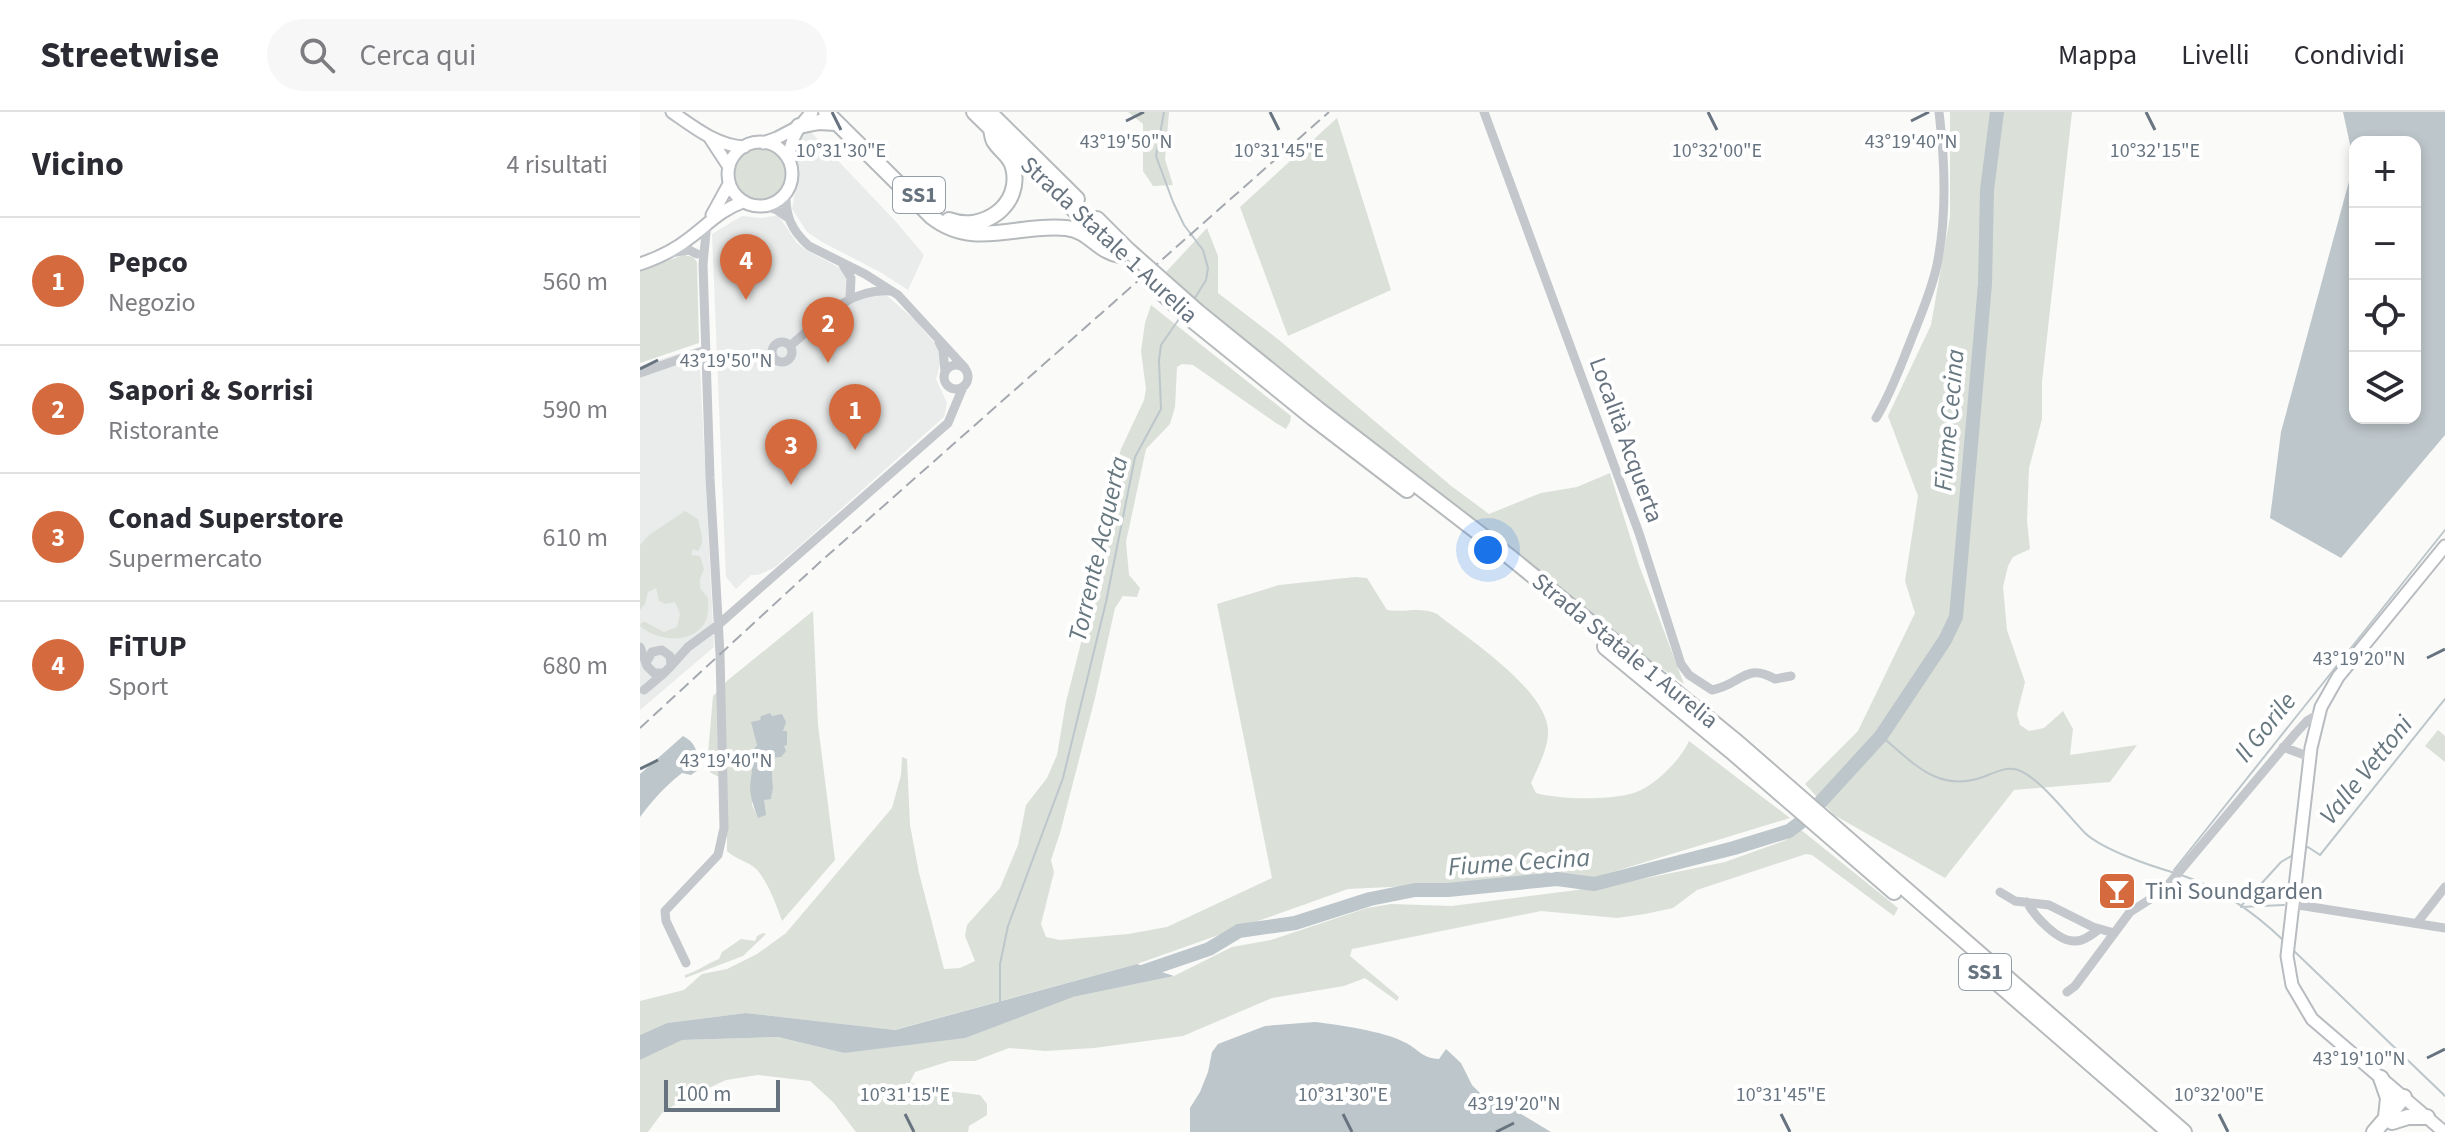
<!DOCTYPE html>
<html lang="it">
<head>
<meta charset="utf-8">
<style>
  :root { --surface:#fff; --page:#f7f7f7; --text:#2b2b33; --muted:#7c7c81; --line:#e1e1e2; --accent:#d46a3e }
  body { margin:0; font-family:"Source Sans 3",sans-serif; background:var(--page); color:var(--text) }
  .controls { position:absolute; right:24px; top:24px; display:grid; overflow:hidden; border-radius:16px; box-shadow:0 4px 12px #0003 }
  .controls button { width:72px; height:72px; display:grid; place-items:center; padding:0; border:0; border-bottom:2px solid var(--line); background:var(--surface); color:var(--text); font:40px sans-serif }
  .scale { position:absolute; left:24px; bottom:20px; width:116px; box-sizing:border-box; padding-left:8px; border:4px solid #677480; border-top:0; font-size:22px; line-height:28px; white-space:nowrap; color:#677480; -webkit-text-stroke:6px #fff; paint-order:stroke }
  .you { position:absolute; left:848px; top:438px; width:28px; height:28px; margin:-20px; border:6px solid #fff; border-radius:50%; background:#1a73e8; box-shadow:0 0 0 12px #1a73e833 }
  .badge { display:grid; place-items:center; width:52px; height:52px; border-radius:50%; background:var(--accent); color:#fff; font-size:26px; font-weight:700 }
  .pin { position:absolute; translate:-50% -66px; filter:drop-shadow(0 2px 4px #0008) }
  .pin::after { content:''; position:absolute; top:42px; width:28px; height:24px; background:inherit; clip-path:polygon(0 0,100% 0,50% 100%) }
  .list { margin:0; padding:0; list-style:none }
  h2 { display:flex; justify-content:space-between; align-items:center; height:104px; margin:0; padding:0 32px; font-size:34px }
  h2 small { font-size:26px; font-weight:400; color:var(--muted) }
  .list li { display:grid; grid-template-columns:52px 1fr auto; gap:24px; align-items:center; box-sizing:border-box; height:128px; padding:0 32px; border-top:2px solid var(--line) }
  .list b { display:block; font-size:30px; white-space:nowrap }
  .list p { margin:0; font-size:26px; white-space:nowrap; color:var(--muted) }
  .list em { font-size:26px; font-style:normal; color:var(--muted) }
  .icon { flex:none; width:44px; height:44px; fill:none; stroke:currentColor; stroke-width:2; stroke-linecap:round; stroke-linejoin:round }
  .map { position:relative; flex:none; width:1805px; height:1020px; overflow:hidden }
  header { display:flex; align-items:center; gap:48px; box-sizing:border-box; height:112px; padding:0 40px; background:var(--surface); border-bottom:2px solid var(--line) }
  header strong { font-size:38px }
  nav { display:flex; gap:44px; margin-inline-start:auto; font-size:28px }
  .search { width:560px; height:72px; background:var(--page); display:flex; align-items:center; gap:20px; box-sizing:border-box; padding:0 28px; border-radius:44px; color:var(--muted); font-size:30px }
  main { display:flex }
  aside { flex:1; background:var(--surface) }
  .map>svg:first-child { display:block }
</style>
</head>
<body>
<header>
<strong>Streetwise</strong>
<div class="search"><svg class="icon" aria-label="search" viewBox="0 0 24 24"><circle cx="10" cy="10" r="6"/><path d="M15 15l6 6"/></svg>Cerca qui</div>
<nav><a>Mappa</a><a>Livelli</a><a>Condividi</a></nav>
</header>
<main>
<aside>
<h2>Vicino<small>4 risultati</small></h2>
<ul class="list">
<li><span class="badge">1</span><div><b>Pepco</b><p>Negozio</p></div><em>560 m</em></li>
<li><span class="badge">2</span><div><b>Sapori &amp; Sorrisi</b><p>Ristorante</p></div><em>590 m</em></li>
<li><span class="badge">3</span><div><b>Conad Superstore</b><p>Supermercato</p></div><em>610 m</em></li>
<li><span class="badge">4</span><div><b>FiTUP</b><p>Sport</p></div><em>680 m</em></li>
</ul>
</aside>
<div class="map">
<svg width="1805" height="1020" viewBox="0 0 1805 1020">
  <rect width="100%" height="100%" fill="#fafaf8"/>
  <path fill="#eaeceb" d="M169,18L258,112L284,143L268,178L240,160L182,130L167,120L152,97L158,63L154,40L161,23Z
    M138,103L157,131L166,138L200,156L209,165L208,181L246,183L275,208L297,234L302,245L296,267L307,291L304,305L296,312L163,431L134,456L118,463H111L96,477L86,465L72,122L102,104L122,106Z
    M59,235L74,535L0,598V254Z"/>
  <path fill="#dbe0d9" fill-rule="evenodd" d="M488,0H529L525,47L533,73L513,74L503,59V12Z
    M1310,0H1432L1402,270V307L1389,356L1387,409L1390,437L1373,445L1368,454L1363,475L1367,518L1385,570L1377,602L1380,613L1389,619L1404,616L1423,599L1433,617L1430,643L1497,633L1470,670L1374,678L1305,766L1194,703L1165,672L1218,619L1275,501L1265,469L1278,384L1248,304L1291,213L1310,105Z
    M697,6L751,178L648,224L600,95Z
    M94 62a26 26 0 1 1 52 0a26 26 0 1 1-52 0Z
    M567,116L578,144V181L639,228L810,373L849,402L901,381L937,375L970,361L999,453L1044,572L986,531L915,472L636,254L525,161Z
    M44,143L53,145L57,150L59,231L0,251V158Z
    M511,193L651,304L650,310L646,317L636,311L553,253L542,252L537,255L535,295L530,312L506,337L486,430L489,463L500,476L497,485L483,484L475,496L455,586L420,721L411,748L414,760L401,812L406,825L420,828L488,822L527,815L632,766L577,492L639,473L715,465L727,466L747,498C764,501 781,494 797,502C827,526 906,577 908,618C909,635 898,655 891,671L896,681C918,688 981,689 1001,678C1019,669 1041,647 1049,629L1150,706L956,765L708,777L497,852L254,918L106,901L27,911L0,923V889L44,878L62,862L87,857L117,842L146,821L252,696L261,663L262,645L267,647L270,713L279,761L304,857L320,856L335,849L325,824L327,813L360,776L378,733L386,693L407,666L417,643L426,590L447,507L460,415L481,337L504,288L506,277L501,239L505,211Z
    M45,399L58,407C60,418 66,429 58,439L53,437L51,443L60,444L64,457L60,467V476L68,486C68,495 69,504 64,512C49,534 16,528 0,514L2,510H5L24,520L37,515L40,502L35,490L25,492L19,489L16,476L8,480L5,492L0,498V433L9,423Z
    M173,499L178,613L195,748L142,809C137,794 127,767 115,756C107,749 95,747 87,739V669L71,661L67,653L73,584L88,568ZM122,604H132L143,613V620H146L144,634L131,646L133,676L131,686L124,687L118,706L112,693L114,683L110,674L114,657L111,641L117,633L114,611L120,608Z
    M1798,618L1805,624V650L1785,634Z
    M1160,717L1258,796L1254,804L1172,743L1166,742L1057,778L1033,796L1005,802L977,806L901,799L712,837L710,844L759,885L757,889L725,866L704,874L632,886L543,924L454,936L405,939L369,936L335,949H310L275,960L270,970L284,976L340,983L347,992V1003L329,1014L328,1020H216L193,990L170,969L118,963L86,968L39,990L22,1001L8,1020H0V948L41,928L138,925L204,941L433,885L534,864L592,835L631,828L727,796L751,792L812,794L968,774L1085,750L1146,728Z
    M123,821L126,822L103,844L45,866V863C58,859 66,852 79,847L82,840L101,827L115,829L117,824Z"/>
  <path fill="#bdc6ca" fill-rule="evenodd" d="M1703,0H1805V323L1701,446L1630,406L1641,320L1714,51ZM1715,30H1775V306H1715Z
    M130,601L132,604L142,602L146,610L143,619H147V633L144,634L146,639L141,645L131,646L133,676L131,687L124,688L126,703L118,706C114,696 110,684 110,674C111,662 114,654 111,641L117,633L111,610L120,608L121,604Z
    M43,624C56,630 60,644 58,658L51,663L42,661C25,674 13,688 0,705V662Z
    M497,852L534,864L433,885L325,926L204,941L138,925L42,928L0,948V923L27,911L106,901L255,918Z
    M675,910C699,913 743,919 764,930C779,937 781,946 799,947L806,937L821,951L832,973L844,985L858,988L911,1020H550V996L560,980L568,960L572,940L578,932L625,914Z"/>
  <g fill="none" stroke-linecap="round" stroke-linejoin="round">
    <path stroke="#bdc6ca" stroke-width="2" d="M524,0L516,44L533,90L544,113L563,138L568,156L566,168L553,189
      M1241,624C1274,651 1297,681 1343,665C1354,661 1366,654 1378,658C1399,665 1429,705 1445,721C1463,738 1511,754 1535,761
      M1663,738L1668,735L1680,743L1805,587
      M1534,758L1805,418
      M1541,763C1578,775 1615,801 1643,828
      M1601,794L1641,750L1653,743
      M1601,795L1644,793
      M1653,838L1805,984
      M360,893V852L368,814L423,666L466,490L495,345L521,297L519,248L521,233L539,207"/>
    <path stroke="#bdc6ca" stroke-width="14" d="M496,862L569,837L599,819L655,811L730,787L775,778H808L917,767L954,772L1094,736L1149,719L1165,707L1241,624L1305,528L1316,505L1345,172L1347,78L1357,0"/>
    <defs>
      <path id="major" d="M32,0C55,16 76,33 104,35
        M70,26L89,55
        M88 62a32 32 0 1 1 64 0a32 32 0 1 1-64 0Z
        M123,31L137,26L158,15
        M149,48C150,27 158,15 172,0
        M72,103L89,72
        M0,152C18,146 36,137 51,125C68,112 82,97 103,90
        M1804,1020L1672,907L1652,873L1647,844L1671,636L1681,595L1698,565L1805,434"/>
      <path id="highway" d="M186,0L292,105C334,138 378,111 426,116C449,118 458,140 480,143
        M334,0L463,126
        M349,0L437,87
        M159,14L179,10L196,11
        M457,107L488,138
        M309,108C343,121 383,93 373,55C370,43 360,39 354,29C352,26 352,21 351,17
        M558,200L679,298L870,445L1098,631L1544,1020
        M552,208L673,306L767,378
        M965,535L1091,639L1254,780
        M1333,850L1529,1020
        M1741,966L1748,986L1746,1005
        M1752,1010L1768,1005H1787
        M1734,1020L1764,985"/>
    </defs>
    <use href="#major" stroke="#b8bbbf" stroke-width="15"/>
    <use href="#highway" stroke="#b7babd" stroke-width="18"/>
    <path stroke="#c4c7cb" stroke-width="9" d="M844,0L999,421L1041,552L1049,563L1072,578C1101,573 1105,550 1135,567L1151,564
      M146,80C145,103 151,118 169,134L225,162L258,183L325,256
      M125,94L137,98L147,105
      M30,141L49,138L57,142
      M203,153L211,166L210,186
      M132 240a10 10 0 1 1 20 0a10 10 0 1 1-20 0Z
      M299,230L303,238L305,259
      M150,234C180,209 208,176 250,179
      M304 265a12 12 0 1 1 24 0a12 12 0 1 1-24 0Z
      M0,261L66,238
      M1236,306C1250,283 1259,258 1269,233C1279,207 1291,181 1297,153C1307,104 1305,49 1299,0
      M0,535L7,554L14,561H24L31,554L30,544L22,538L12,540L7,549
      M31,554L48,535L78,513L308,311L323,275
      M4,578L23,562
      M1643,635L1670,645
      M1360,780L1375,789L1409,793L1453,815L1474,821
      M1387,790C1394,804 1419,831 1436,829C1444,829 1453,822 1459,817
      M1652,792L1805,816
      M1777,811L1805,775
      M46,851L26,809L25,799L78,743L84,716L80,542L70,366L63,152L67,110
      M1427,880L1435,874L1490,800L1523,779L1655,622L1667,609L1679,602"/>
    <use href="#major" stroke="#fff" stroke-width="11"/>
    <use href="#highway" stroke="#fff" stroke-width="14"/>
    <path stroke="#a4a9af" stroke-width="2" stroke-dasharray="12 6" stroke-linecap="butt" d="M0,616L179,451L689,0"/>
    <defs>
      <path id="highway-bridge" d="M488,138L558,200
        M522,181L552,208"/>
    </defs>
    <use href="#highway-bridge" stroke="#b7babd" stroke-width="18" stroke-linecap="butt"/>
    <use href="#highway-bridge" stroke="#fff" stroke-width="14"/>
  </g>
  <path fill="none" stroke="#677480" stroke-width="3" d="M192,0L201,18M630,0L639,18M1068,0L1077,18M1506,0L1515,18M486,9L504,0M1271,9L1289,0M0,257L18,248M1787,546L1805,537M0,657L18,648M1787,946L1805,937M265,1002L274,1020M703,1002L712,1020M1141,1002L1150,1020M1579,1002L1588,1020M856,1020L874,1011"/>
  <defs>
    <symbol id="bar-square" viewBox="-11 -11 22 22"><rect x="-9" y="-9" width="18" height="18" rx="4" fill="#d46a3e" stroke="#fff"/><path d="M-6-5H6L.8 .8V4.5H3.5V6h-7V4.5H-.8V.8Z" fill="#fff"/></symbol>
  </defs>
  <g fill-rule="evenodd">
    <use href="#bar-square" x="1455" y="757" width="44" height="44"/>
  </g>
  <g text-anchor="middle" dominant-baseline="central" stroke-width="8" stroke-linejoin="round" paint-order="stroke">
    <g fill="#fff" stroke="#959ea6" stroke-width="2">
      <rect x="253" y="65" width="52" height="36" rx="6"/>
      <rect x="1319" y="842" width="52" height="36" rx="6"/>
    </g>
    <g font-size="22" font-weight="bold" fill="#677480">
      <text x="279" y="83">SS1</text>
      <text x="1345" y="860">SS1</text>
    </g>
    <g font-size="24" fill="#677480" stroke="#fff">
      <text transform="translate(469 128) rotate(43)">Strada Statale 1 Aurelia</text>
      <text transform="translate(986 328) rotate(70)">Località Acquerta</text>
      <text transform="translate(985 539) rotate(39)">Strada Statale 1 Aurelia</text>
    </g>
    <g font-size="24" fill="#677480" stroke="#fff" text-anchor="start">
      <text x="1505" y="779">Tinì Soundgarden</text>
    </g>
    <g font-size="26" font-style="italic" fill="#677880" stroke="#fff">
      <text transform="translate(1309 308) rotate(-85)">Fiume Cecina</text>
      <text transform="translate(458 437) rotate(-77)">Torrente Acquerta</text>
      <text transform="translate(1625 615) rotate(-51)">Il Gorile</text>
      <text transform="translate(1726 658) rotate(-51)">Valle Vettoni</text>
      <text transform="translate(879 750) rotate(-4)">Fiume Cecina</text>
    </g>
  </g>
  <g font-size="20" text-anchor="middle" fill="#677480" stroke="#fff" stroke-width="8" stroke-linejoin="round" paint-order="stroke">
    <text x="486" y="36">43°19'50"N</text>
    <text x="1271" y="36">43°19'40"N</text>
    <text x="201" y="45">10°31'30"E</text>
    <text x="639" y="45">10°31'45"E</text>
    <text x="1077" y="45">10°32'00"E</text>
    <text x="1515" y="45">10°32'15"E</text>
    <text x="86" y="255">43°19'50"N</text>
    <text x="1719" y="553">43°19'20"N</text>
    <text x="86" y="655">43°19'40"N</text>
    <text x="1719" y="953">43°19'10"N</text>
    <text x="265" y="989">10°31'15"E</text>
    <text x="703" y="989">10°31'30"E</text>
    <text x="1141" y="989">10°31'45"E</text>
    <text x="1579" y="989">10°32'00"E</text>
    <text x="874" y="998">43°19'20"N</text>
  </g>
</svg>
<div class="controls">
<button>+</button>
<button>−</button>
<button><svg class="icon" aria-label="locate" viewBox="0 0 24 24"><circle cx="12" cy="12" r="6"/><path d="M12 2v4M12 18v4M2 12h4M18 12h4"/></svg></button>
<button><svg class="icon" aria-label="layers" viewBox="0 0 24 24"><path d="M12 4l9 5-9 5-9-5zM3 14l9 5 9-5"/></svg></button>
</div>
<div class="scale">100 m</div>
<div class="you"></div>
<div class="pin badge" style="left:215px;top:338px">1</div>
<div class="pin badge" style="left:188px;top:251px">2</div>
<div class="pin badge" style="left:151px;top:373px">3</div>
<div class="pin badge" style="left:106px;top:188px">4</div>
</div>
</main>
</body>
</html>
